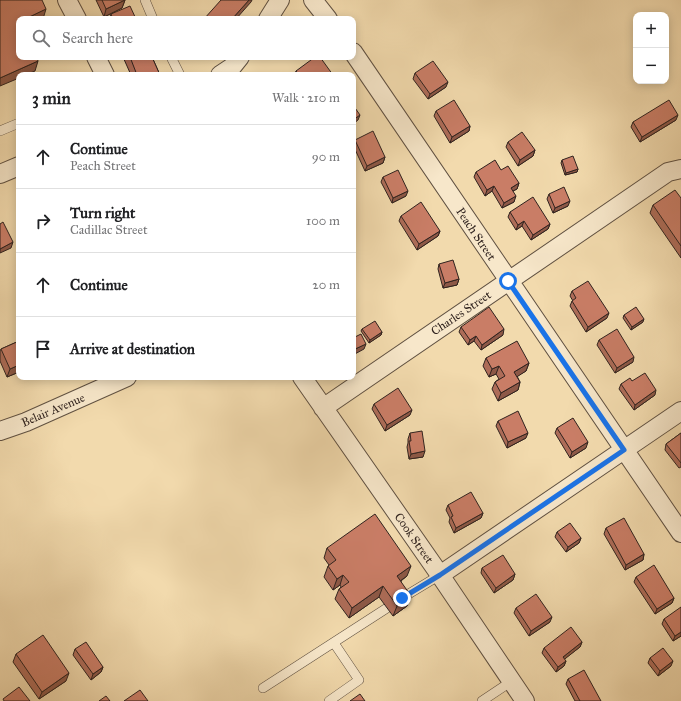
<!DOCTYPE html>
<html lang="en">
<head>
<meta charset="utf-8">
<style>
  :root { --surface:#fff; --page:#f2f2f2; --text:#202124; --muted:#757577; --line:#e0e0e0 }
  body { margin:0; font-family:"IM FELL Great Primer",serif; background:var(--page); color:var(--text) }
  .controls { position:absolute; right:12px; top:12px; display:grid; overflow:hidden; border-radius:8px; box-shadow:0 2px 10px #0003 }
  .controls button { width:36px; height:36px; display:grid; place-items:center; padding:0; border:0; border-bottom:1px solid var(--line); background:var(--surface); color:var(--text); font:20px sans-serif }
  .stop { position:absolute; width:12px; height:12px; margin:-9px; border:3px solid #1a73e8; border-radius:50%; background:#fff }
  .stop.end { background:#1a73e8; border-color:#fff; box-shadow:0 1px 4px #0008 }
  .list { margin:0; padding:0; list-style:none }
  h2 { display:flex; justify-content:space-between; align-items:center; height:52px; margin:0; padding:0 16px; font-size:17px }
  h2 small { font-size:13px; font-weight:400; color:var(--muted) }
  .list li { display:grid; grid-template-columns:26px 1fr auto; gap:12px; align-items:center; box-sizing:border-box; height:64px; padding:0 16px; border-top:1px solid var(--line) }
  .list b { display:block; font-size:15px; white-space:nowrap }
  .list p { margin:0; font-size:13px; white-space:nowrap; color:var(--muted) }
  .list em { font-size:13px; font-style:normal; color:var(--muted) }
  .icon { flex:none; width:22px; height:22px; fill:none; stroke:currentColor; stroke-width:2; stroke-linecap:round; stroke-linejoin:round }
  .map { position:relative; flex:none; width:681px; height:701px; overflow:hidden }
  .search { position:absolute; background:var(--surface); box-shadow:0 2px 10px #0003; left:16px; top:16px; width:340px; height:44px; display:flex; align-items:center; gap:10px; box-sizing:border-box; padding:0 14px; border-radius:8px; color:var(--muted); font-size:15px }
  .panel { position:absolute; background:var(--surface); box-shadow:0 2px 10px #0003; left:16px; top:72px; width:340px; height:308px; border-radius:8px }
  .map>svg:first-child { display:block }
</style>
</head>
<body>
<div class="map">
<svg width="681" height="701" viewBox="0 0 681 701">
  <rect width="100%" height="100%" fill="#f2daad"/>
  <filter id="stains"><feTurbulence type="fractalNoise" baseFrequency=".005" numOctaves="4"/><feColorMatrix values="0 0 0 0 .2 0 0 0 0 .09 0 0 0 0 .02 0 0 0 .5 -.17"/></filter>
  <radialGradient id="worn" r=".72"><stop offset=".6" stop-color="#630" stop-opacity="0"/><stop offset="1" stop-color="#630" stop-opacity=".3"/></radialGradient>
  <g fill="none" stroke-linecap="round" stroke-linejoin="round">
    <defs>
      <path id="lane" d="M145,0L153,19
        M171,57L180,75
        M0,131L19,123
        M402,598L440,575
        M263,688L387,608
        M329,701L359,680L334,643
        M482,701L512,681"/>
      <path id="street" d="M67,0L77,19
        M313,0L328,19
        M268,19L280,0
        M353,52L681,533
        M96,57L105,75
        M220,75L232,67L240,57
        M0,174L19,166
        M302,377L440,575L525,701
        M323,408L668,172L681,169
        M0,431L26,422L127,377
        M440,575L681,411"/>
    </defs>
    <use href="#lane" stroke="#605142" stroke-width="10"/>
    <use href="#street" stroke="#605142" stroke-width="20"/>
    <use href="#lane" stroke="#f7e7ca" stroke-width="9"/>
    <use href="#street" stroke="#f7e7ca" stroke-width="18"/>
  </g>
  <path fill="#ad6c58" stroke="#30231f" d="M96,0H125L122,8L104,17Z
    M111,14L136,19H109Z
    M123,57H152L160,75H131Z
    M296,71L333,75H294Z
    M415,73L446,87L428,99L413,79Z
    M436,111L470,126L469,131L450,143L434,116Z
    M676,120L640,142L631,127L633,122Z
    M355,140L385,157L383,163L365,171L353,145Z
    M508,142L535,150L533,156L518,166L506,147Z
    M562,160L578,169L577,172L565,175L561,163Z
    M476,172L519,183L517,189L513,191L514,202L502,208L492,191L485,196L474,177Z
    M383,177L406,196L392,203L381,182Z
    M549,194L568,206L553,213L547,199Z
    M681,198V258L650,213L653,205Z
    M510,212L550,224L548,229L531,240L522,226L516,230L508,217Z
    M401,216L440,231L438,236L417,250L399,221Z
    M439,264L459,279L457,285L443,288L438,269Z
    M572,291L607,318L586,332L570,306L572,301H573L570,296Z
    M624,315L643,322L631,330L623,318Z
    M461,327L503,335L481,350L474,341L468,345L459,332Z
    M362,329L382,332L381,335L369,343L361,331Z
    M599,340L633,362L615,373L597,345Z
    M19,341V372L7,377L0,361V351L1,349Z
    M486,358L529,363L526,371L517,376L520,382L518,390L498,401L492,389L495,382L499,379L496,374L489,377L483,366Z
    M632,381L655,395L634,410L619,389L621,384Z
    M374,404L410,415L385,431L372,409Z
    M498,421L526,438L507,448L496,426Z
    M557,428L586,448L570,458L555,433Z
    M410,433L423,457L409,459L407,447L408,443V439Z
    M681,433V467L679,468L665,450L666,444Z
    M448,505L483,513L481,518L454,533L449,522L450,518L446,510Z
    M606,528L644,554L643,560L625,570L604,534Z
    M557,532L581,538L579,543L566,552L555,537Z
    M327,548L407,576L401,581L407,606L393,616L379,597L349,618L335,599L339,589L341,587L340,585L333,590L324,577L328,566L329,565L324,558Z
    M482,568L515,574L513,580L494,593L481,573Z
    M636,577L674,598L672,603L655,614L634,582Z
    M516,608L550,622L529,636L514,613Z
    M664,619L681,636L673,641L662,624Z
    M582,642L580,647L564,659L566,661L564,666L556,672L542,653L544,648Z
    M75,649L103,667L101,672L91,680L73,655Z
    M16,654L66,681L39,699L13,662Z
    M650,658L671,666L658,676L648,663Z
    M568,679L601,701H575L566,684Z"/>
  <path fill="#8d5847" stroke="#30231f" d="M125,0L122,8L104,17L106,9Z
    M249,0H252L251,2L236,19H232Z
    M46,9L43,19H25Z
    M38,61L35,71L25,75H19V78L0,86V78Z
    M448,82L446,87L428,99L430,94Z
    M360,115L358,120L353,124V120Z
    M678,115L676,120L640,142L642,137Z
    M470,126L469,131L450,143L452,137Z
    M535,150L533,156L518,166L520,160Z
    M385,157L383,163L365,171L367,166Z
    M578,169L577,172L565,175L566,173Z
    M519,183L517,189L509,193L511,188Z
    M494,186L492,191L485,196L487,190Z
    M408,191L406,196L392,203L393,198Z
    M516,196L514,202L502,208L504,203Z
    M570,201L568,206L553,213L555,208Z
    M524,221L522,226L516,230L518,225Z
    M550,224L548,229L531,240L533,235Z
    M440,231L438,236L417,250L419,244Z
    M13,242L11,248L0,253V249Z
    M459,279L457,285L443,288L445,283Z
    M609,313L607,318L586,332L588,327Z
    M644,319L643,322L631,330L632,327Z
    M504,329L503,335L481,350L482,345Z
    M382,332L381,335L369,343L370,340Z
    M476,336L474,341L468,345L470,340Z
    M366,344L364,349L353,355V350Z
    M634,357L633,362L615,373L617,368Z
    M529,363L526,371L512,380L514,372Z
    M19,365V372L7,377L10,369Z
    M499,366L496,374L489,377L492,369Z
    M520,382L518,390L498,401L501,393Z
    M656,390L655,395L634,410L635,405Z
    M412,410L410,415L385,431L387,425Z
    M528,433L526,438L507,448L508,442Z
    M588,442L586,448L570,458L572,452Z
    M425,451L423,457L409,459L411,454Z
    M483,513L481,518L454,533L456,528Z
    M581,538L579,543L566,552L568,547Z
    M644,554L643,560L625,570L626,565Z
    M411,566L407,576L393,586L397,576Z
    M515,574L513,580L494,593L496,588Z
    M343,575L340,585L333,590L337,579Z
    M383,586L379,597L349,618L352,608Z
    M411,596L407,606L393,616L397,606Z
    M674,598L672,603L655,614L657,609Z
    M552,617L550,622L529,636L531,631Z
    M681,632V636L673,641L675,636Z
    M582,642L580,647L561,662L563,657Z
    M566,661L564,666L556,672L558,667Z
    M673,661L671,666L658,676L660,671Z
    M103,667L101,672L91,680L93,674Z
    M69,673L66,681L39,699L42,692Z"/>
  <path fill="#c97d66" stroke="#30231f" d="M0,0H42L46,9L25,19H19V57H37L38,61L0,78Z
    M102,0H125L106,9Z
    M221,0H249L232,19H204Z
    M130,6L136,19H113L111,14Z
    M130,57H152L160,75H137Z
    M315,57H320L333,75H299L296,71Z
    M433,61L448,82L430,94L415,73Z
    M454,100L470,126L452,137L436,111Z
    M669,100L678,115L642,137L633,122Z
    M353,105L360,115L353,120Z
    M373,131L385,157L367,166L355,140Z
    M522,132L535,150L520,160L508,142Z
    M573,156L578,169L566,173L562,160Z
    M495,160L501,170L508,166L519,183L511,188L516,196L504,203L494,186L487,190L476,172Z
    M398,170L408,191L393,198L383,177Z
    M353,180L355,186L353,187Z
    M564,187L570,201L555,208L549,194Z
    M675,190L681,198V246L653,205Z
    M533,197L550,224L533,235L524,221L518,225L510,212Z
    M421,202L440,231L419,244L401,216Z
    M3,222L13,242L0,249V224Z
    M453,260L459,279L445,283L439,264Z
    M588,281L609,313L588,327L572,301L576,298L572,291Z
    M489,307L504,329L482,345L476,336L470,340L461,327Z
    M636,307L644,319L632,327L624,315Z
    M375,321L382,332L370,340L362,329Z
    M617,329L634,357L617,368L599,340Z
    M361,334L366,344L353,350V338Z
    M19,341V365L10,369L1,349Z
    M517,341L529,363L514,372L520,382L501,393L495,382L505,376L499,366L492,369L486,358Z
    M645,373L656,390L635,405L621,384L630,378L632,381Z
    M398,388L412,410L387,425L374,404Z
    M518,411L528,433L508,442L498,421Z
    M573,418L588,442L572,452L557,428Z
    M422,431L425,451L411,454L409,441H411L410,433Z
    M681,433V463L666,444Z
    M471,492L483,513L456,528L451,517L453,516L448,505Z
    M375,514L411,566L397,576L411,596L397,606L383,586L352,608L339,589L349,582L343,575L337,579L328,566L336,560L327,548Z
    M624,518L644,554L626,565L606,528Z
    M570,523L581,538L568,547L557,532Z
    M503,555L515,574L496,588L482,568Z
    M654,565L674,598L657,609L636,577Z
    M536,594L552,617L531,631L516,608Z
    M681,607V632L675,636L664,619Z
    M571,627L582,642L563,657L566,661L558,667L544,648Z
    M43,635L69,673L42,692L16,654Z
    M86,642L103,667L93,674L75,649Z
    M663,648L673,661L660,671L650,658Z
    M584,670L601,701H580L568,679Z
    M19,687L30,701H4L3,699Z
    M140,690L148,701H124Z
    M360,694L365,701H350Z
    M106,696L110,701H99Z"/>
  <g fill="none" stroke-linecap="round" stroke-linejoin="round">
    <path stroke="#1a73e8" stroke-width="5" d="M402,598L440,575L624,450L508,281"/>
  </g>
  <g text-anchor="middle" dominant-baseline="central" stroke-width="3" stroke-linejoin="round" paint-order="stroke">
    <g font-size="12" fill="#30231f" stroke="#f7e7ca">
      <text transform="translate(476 234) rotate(56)">Peach Street</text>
      <text transform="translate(461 313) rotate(-34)">Charles Street</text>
      <text transform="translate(53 410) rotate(-23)">Belair Avenue</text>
      <text transform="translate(414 538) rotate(55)">Cook Street</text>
    </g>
  </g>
  <rect width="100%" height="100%" filter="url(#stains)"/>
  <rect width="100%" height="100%" fill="url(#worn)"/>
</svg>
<div class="controls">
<button>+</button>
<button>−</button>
</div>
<div class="stop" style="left:508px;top:281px"></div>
<div class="stop end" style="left:402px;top:598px"></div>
<div class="search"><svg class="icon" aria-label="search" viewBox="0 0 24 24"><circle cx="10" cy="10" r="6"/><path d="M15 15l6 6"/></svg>Search here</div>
<section class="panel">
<h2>3 min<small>Walk · 210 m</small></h2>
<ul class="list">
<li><svg class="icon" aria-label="ahead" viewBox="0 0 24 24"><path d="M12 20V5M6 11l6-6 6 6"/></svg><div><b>Continue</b><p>Peach Street</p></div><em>90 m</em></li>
<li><svg class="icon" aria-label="right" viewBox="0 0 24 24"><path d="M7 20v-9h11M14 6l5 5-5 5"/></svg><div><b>Turn right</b><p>Cadillac Street</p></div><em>100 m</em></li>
<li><svg class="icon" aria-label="ahead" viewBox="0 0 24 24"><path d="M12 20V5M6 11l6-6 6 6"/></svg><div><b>Continue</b></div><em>20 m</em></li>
<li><svg class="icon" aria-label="arrive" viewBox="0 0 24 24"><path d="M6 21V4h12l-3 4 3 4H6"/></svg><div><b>Arrive at destination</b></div></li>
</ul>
</section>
</div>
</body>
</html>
